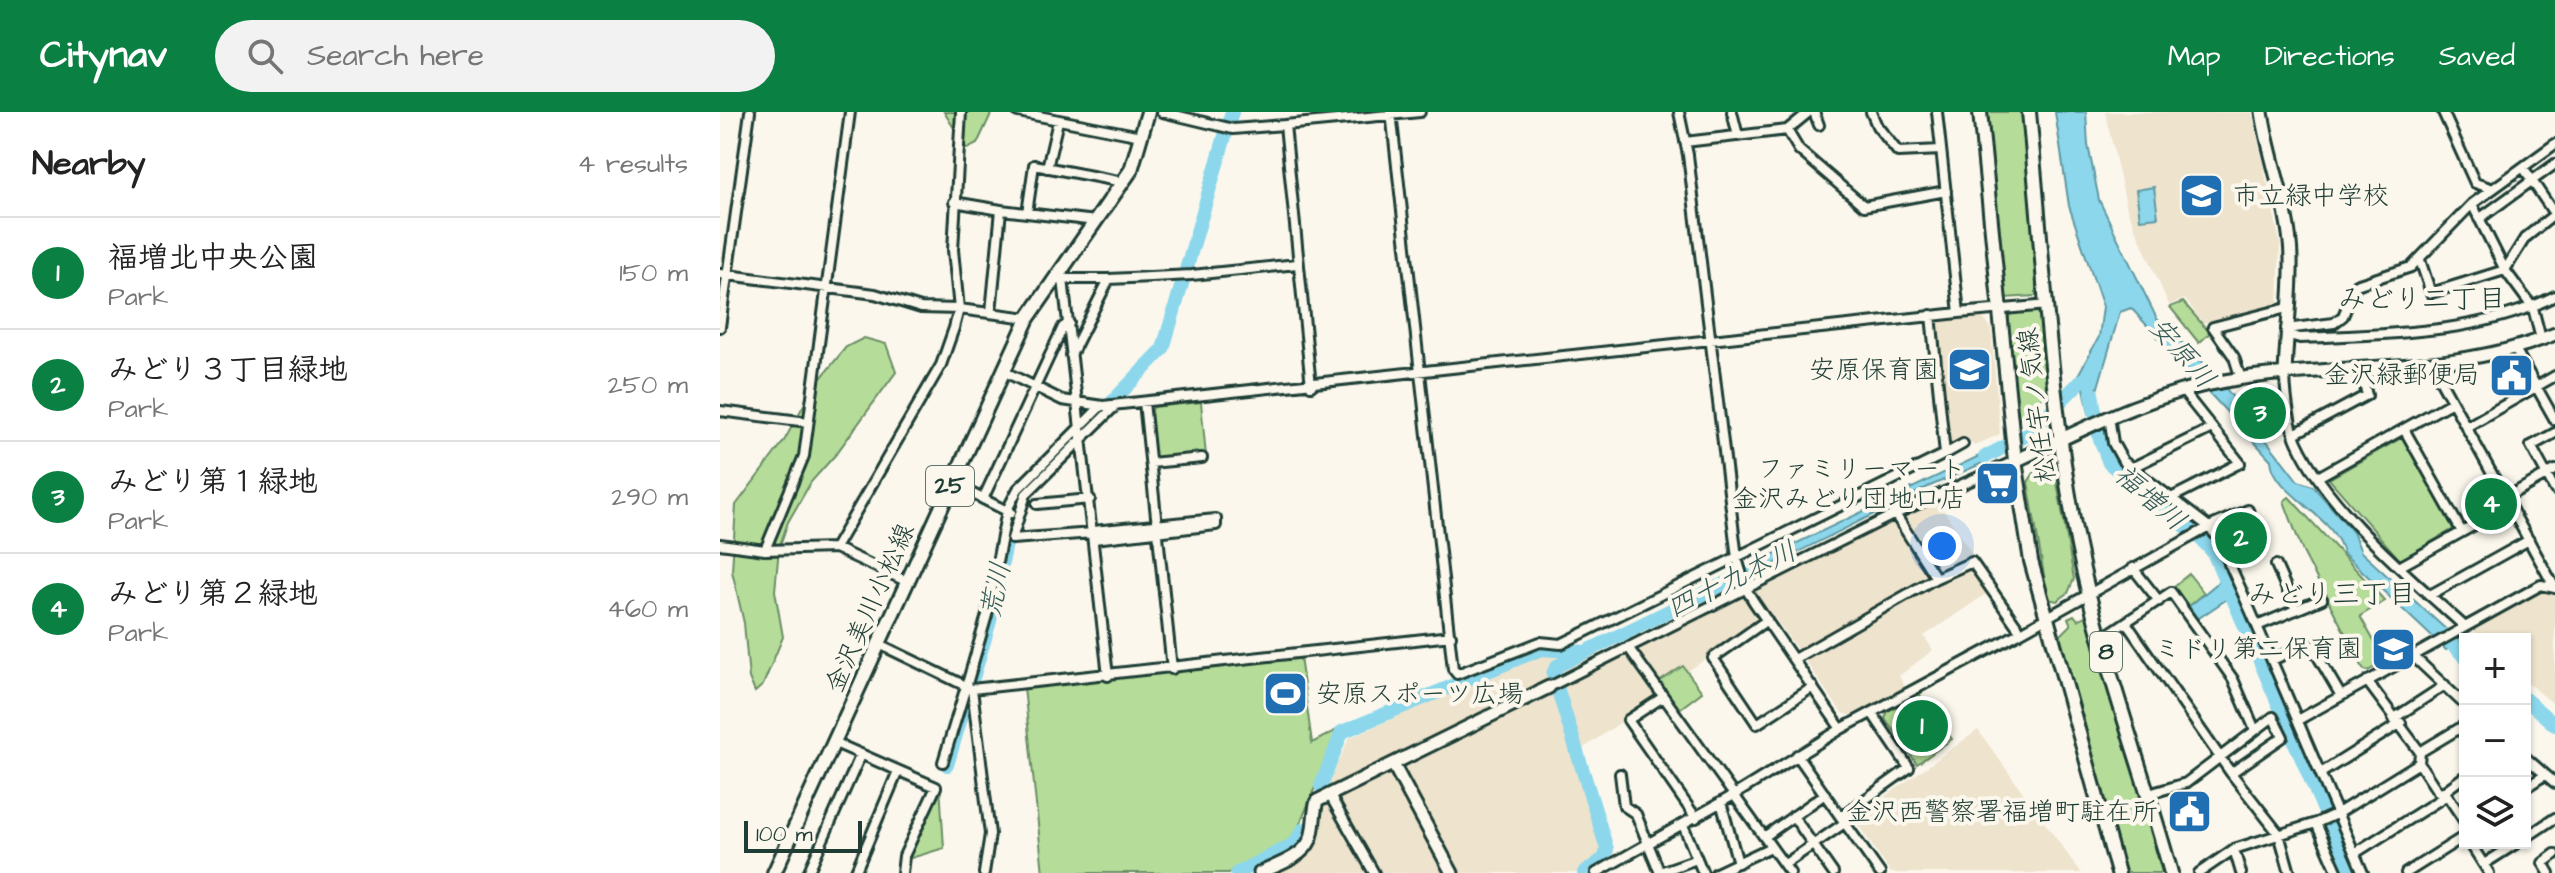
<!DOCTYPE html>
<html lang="en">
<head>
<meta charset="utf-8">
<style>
  :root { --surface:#fff; --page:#f2f2f2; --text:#222; --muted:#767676; --line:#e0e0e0; --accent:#0b8043 }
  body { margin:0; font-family:"Architects Daughter","Klee One",sans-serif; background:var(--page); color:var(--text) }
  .controls { position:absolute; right:24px; bottom:24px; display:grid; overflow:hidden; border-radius:0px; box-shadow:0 2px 6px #0004 }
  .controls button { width:72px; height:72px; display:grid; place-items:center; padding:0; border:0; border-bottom:2px solid var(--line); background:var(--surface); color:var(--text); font:40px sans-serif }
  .scale { position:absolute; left:24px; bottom:20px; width:118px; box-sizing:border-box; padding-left:8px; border:4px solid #1f3d34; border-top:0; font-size:22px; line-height:28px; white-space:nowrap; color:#1f3d34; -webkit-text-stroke:6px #fbf7ec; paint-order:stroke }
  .you { position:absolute; left:1222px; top:434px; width:28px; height:28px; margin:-20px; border:6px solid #fff; border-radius:50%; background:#1a73e8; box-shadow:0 0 0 12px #1a73e833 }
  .badge { display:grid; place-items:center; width:52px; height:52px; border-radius:50%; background:var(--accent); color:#fff; font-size:26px; font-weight:700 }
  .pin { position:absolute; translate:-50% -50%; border:4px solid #fff; box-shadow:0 2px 8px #0006 }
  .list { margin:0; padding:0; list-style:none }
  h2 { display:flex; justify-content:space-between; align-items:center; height:104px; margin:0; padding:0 32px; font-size:34px }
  h2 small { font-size:26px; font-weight:400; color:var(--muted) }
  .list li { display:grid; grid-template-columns:52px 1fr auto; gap:24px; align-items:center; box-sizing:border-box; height:112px; padding:0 32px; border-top:2px solid var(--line) }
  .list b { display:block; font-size:30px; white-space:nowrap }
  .list p { margin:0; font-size:26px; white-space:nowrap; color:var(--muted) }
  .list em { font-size:26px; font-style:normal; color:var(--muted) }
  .icon { flex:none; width:44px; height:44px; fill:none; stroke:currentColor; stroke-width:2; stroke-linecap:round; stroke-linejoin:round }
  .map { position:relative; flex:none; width:1835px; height:761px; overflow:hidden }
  header { display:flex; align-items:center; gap:48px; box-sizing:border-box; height:112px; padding:0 40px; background:var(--accent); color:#fff }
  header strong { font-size:38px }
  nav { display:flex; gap:44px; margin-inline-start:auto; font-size:28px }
  .search { width:560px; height:72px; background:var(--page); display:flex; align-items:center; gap:20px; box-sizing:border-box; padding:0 28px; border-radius:44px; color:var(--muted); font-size:30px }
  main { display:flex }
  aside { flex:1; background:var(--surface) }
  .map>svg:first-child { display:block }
</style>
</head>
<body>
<header>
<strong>Citynav</strong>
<div class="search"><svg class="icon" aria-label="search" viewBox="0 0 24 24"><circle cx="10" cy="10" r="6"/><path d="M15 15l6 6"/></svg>Search here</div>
<nav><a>Map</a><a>Directions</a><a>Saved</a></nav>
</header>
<main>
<aside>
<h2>Nearby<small>4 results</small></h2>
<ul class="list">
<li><span class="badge">1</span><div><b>福増北中央公園</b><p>Park</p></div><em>150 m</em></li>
<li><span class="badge">2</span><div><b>みどり３丁目緑地</b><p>Park</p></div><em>250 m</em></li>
<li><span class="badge">3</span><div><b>みどり第１緑地</b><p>Park</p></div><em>290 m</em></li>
<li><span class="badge">4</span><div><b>みどり第２緑地</b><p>Park</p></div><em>460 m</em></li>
</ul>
</aside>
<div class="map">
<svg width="1835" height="761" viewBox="0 0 1835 761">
  <rect width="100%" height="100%" fill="#fbf7ec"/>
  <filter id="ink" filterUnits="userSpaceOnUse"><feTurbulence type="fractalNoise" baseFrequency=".0125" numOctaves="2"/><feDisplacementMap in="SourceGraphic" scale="16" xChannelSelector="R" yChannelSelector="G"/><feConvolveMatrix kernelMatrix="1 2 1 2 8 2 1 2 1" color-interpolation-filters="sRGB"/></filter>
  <g filter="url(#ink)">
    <path fill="#eee3cd" d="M1385,0H1532L1560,131L1558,193L1483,211L1465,187L1449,193L1407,97Z
      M1260,202L1271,216L1280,322L1254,334L1247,325L1229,333L1214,212L1218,207Z
      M1217,388L1275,476L1204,524L1213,538L1179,564L1185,575L1131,604L1122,601L1052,502L968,559L963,553L935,575L938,584L861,638L890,741L867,761H546L594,728L600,692L629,626L821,540L901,543L1188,399Z
      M1821,477L1835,481V593L1805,569V527H1762L1751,516Z
      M1258,618L1361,761H1171L1134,707Z"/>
    <path fill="#b5dd99" stroke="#6a8d66" stroke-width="2" d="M224,0H272L257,32L247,37Z
      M1268,0H1302L1314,109L1316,177V184L1284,186Z
      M1463,190L1490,221L1479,231L1450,195Z
      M1317,199L1320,202L1327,281L1298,307L1288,208L1290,202Z
      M144,226L166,232L176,260L116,342L91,370L68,410L59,436L55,479L63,525L43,573L35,580L29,566L24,511L12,459L16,393L64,329L93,276L126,235Z
      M481,290L486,344L435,349L430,301L434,295Z
      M1685,324L1735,416L1680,448L1609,367Z
      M1334,353L1354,467L1348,481L1337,489L1328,487L1308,370L1314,361Z
      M1569,385L1665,489L1640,504L1665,549L1648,559L1644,558L1583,440L1564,389Z
      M1521,405L1526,407L1535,432L1515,445L1498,416Z
      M1469,462L1484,481L1467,495L1453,475Z
      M1369,502L1442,761H1406L1340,524L1351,513L1348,506L1354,503L1358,508Z
      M580,545L592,631L619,617L573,729L509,761H323L304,575Z
      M963,554L982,580L958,598L939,570Z
      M1199,582L1232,627L1197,652L1165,606L1168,599Z
      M220,674L224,736L188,747Z"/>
    <path fill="#8cd7ec" stroke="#6099a2" stroke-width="2" d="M1335,0H1366L1368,33L1379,88L1437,207L1493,260L1578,369L1593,374L1633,420L1641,440L1741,531L1726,538L1623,441C1615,403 1553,382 1551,348L1411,196L1400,200L1373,292L1376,296L1369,301L1364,276L1359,275L1352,285L1347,283L1379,225L1383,195L1349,94Z
      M1434,75L1438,105L1420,107L1416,78Z
      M1282,333L1277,345L1210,374L1028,465L1027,455Z
      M1500,469L1507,487L1476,508L1467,496Z"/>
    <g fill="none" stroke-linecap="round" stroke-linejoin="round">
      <path stroke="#8cd7ec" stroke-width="14" d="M1372,281L1379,324L1389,351L1481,427L1493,440L1631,761
        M393,289L443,237L512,0
        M365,317L380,302
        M1265,345L1307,323L1361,269
        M1723,523L1745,545
        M1805,587L1835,613
        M227,653L270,509L293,398L301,379L358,324
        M601,674L622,620L821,537L866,540
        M517,761L574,732L584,717
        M864,761L885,746L887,737L833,562L837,554L1034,457"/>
      <defs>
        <path id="street" d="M298,0L421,24
          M442,0L513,17L565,13
          M671,0L733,557L737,562L820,530L841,532L1225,342L1211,203
          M959,0L968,43L1017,446L1026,477L1034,490L1121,617L1301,520
          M1012,0L1018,24
          M1094,0L1099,13
          M1151,0L1157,14L1178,40L1221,38
          M1217,0L1239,201L1328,193
          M1723,0L1755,71L1773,77
          M1067,18L1089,0
          M965,30L1067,18L1079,38L1144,94L1226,79
          M1803,55L1835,103
          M327,56L338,9
          M234,90L281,98
          M1752,92L1785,158L1813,196L1821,227
          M307,101L314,53L403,70
          M1759,107L1835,52
          M1700,148L1711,181L1785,158L1805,126L1835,102
          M342,158L388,564
          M0,162L155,182L201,196L239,197L308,206
          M344,167H389L351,243
          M389,167L472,163L577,152
          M271,200L281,98L376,109
          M0,215L30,0
          M1566,217L1614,211L1623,204L1636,173L1691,155L1752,92L1835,32
          M1566,222L1580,226C1665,222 1758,223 1835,184
          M1794,235L1835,308
          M1712,253L1835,476
          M283,259L342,288L383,294L1239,201
          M1565,264C1566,285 1568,310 1577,330C1608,398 1690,465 1745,515L1821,473L1835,476
          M1521,267L1514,245L1493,215L1567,196
          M591,274L565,13L700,0
          M424,290L452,557
          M0,299L88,310
          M1389,304L1393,331L1403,349L1489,415L1528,398L1542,437L1509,452
          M1746,315L1835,264
          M1684,317L1742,420
          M1835,321L1811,334L1835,378
          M1574,322L1647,283L1640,258
          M1225,342L1243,332
          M431,351L482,346
          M1411,356L1492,316
          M1598,365L1732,290
          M231,371L291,401
          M1451,386L1520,351L1462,278
          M1785,386L1835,358
          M263,387L343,215L349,211
          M317,392L370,387
          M1175,402L1216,466L1252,450L1301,520L1489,415L1498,426L1531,500L1643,761
          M373,419L496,407
          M373,421L292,427L306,382L396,293
          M374,427L496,413V407
          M0,432L45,438L115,436L186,469
          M115,436L221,253L234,216L239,197L233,138L241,0
          M45,438L84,344L130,0
          M1556,453L1576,498
          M1679,455L1789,394
          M1413,456L1439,489
          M1710,483L1809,428
          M1047,508L993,546L1037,612L1093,575
          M1407,512L1511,661L1559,722L1570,761
          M1537,514L1602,487
          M1382,526L1451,480L1513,567L1535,618
          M157,531L252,577L270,722L264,761
          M1693,544L1745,593
          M1074,547L1216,466
          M1552,548L1590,531L1621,584
          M1647,569L1700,640L1699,651L1718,680L1727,683L1745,710
          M247,572L267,503L287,398L298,377L381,294
          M829,575L1175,402L1295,349
          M252,577L731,524
          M943,585L908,608L976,706
          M1673,607L1725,573
          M1578,608L1745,515
          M113,630L216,675L184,744L182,761
          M1700,640L1745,613
          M1077,643L1160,761
          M1805,645L1835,671
          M223,650L247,571
          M1601,661L1681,611
          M900,662L904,694L916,702L940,761
          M1805,676L1825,663
          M1722,681L1745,664
          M609,682L654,761
          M1429,682L1466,671L1553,605L1563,625L1511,661
          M1001,690L1018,751
          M1073,704L1113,761
          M1122,704L1189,656L1152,601
          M1596,711L1618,701L1699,651
          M963,713L983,761
          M1044,725L1105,682
          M1805,726L1835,706
          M1750,731L1769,761
          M1514,737L1521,761
          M1635,741L1727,683
          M1065,752L1126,710
          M1764,752L1797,731
          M940,760L977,747
          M88,761L141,642
          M135,761L178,659
          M876,761L1014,683L908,535
          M996,761L1051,735
          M1070,761L1014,683L1121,617
          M1479,761L1514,737L1596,711L1618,761
          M1686,761L1745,724
          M1829,761L1823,751L1835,742"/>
        <path id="secondary" d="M1542,0C1549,49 1570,97 1571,146C1572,185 1566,224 1565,264
          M1295,349C1364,317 1429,282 1505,269C1615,249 1728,266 1835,222
          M673,652L732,761
          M540,761C556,753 582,746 590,728C595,718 593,701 597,689L829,575"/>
        <path id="primary" d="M1260,0L1295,349L1311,449L1398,761
          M1309,0C1323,144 1330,292 1358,434C1380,545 1421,652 1451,761
          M54,761L308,206L411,58L428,0"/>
      </defs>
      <use href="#street" stroke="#1f3d34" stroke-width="14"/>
      <use href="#secondary" stroke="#1f3d34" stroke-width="17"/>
      <use href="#primary" stroke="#1f3d34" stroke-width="18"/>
      <use href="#street" stroke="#fbf7ec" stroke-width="8"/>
      <use href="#secondary" stroke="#fbf7ec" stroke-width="11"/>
      <use href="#primary" stroke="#fbf7ec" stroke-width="12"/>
    </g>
  </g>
  <defs>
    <symbol id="school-square" viewBox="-11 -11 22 22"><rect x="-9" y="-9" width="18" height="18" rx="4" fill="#1f6fb2" stroke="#fbf7ec"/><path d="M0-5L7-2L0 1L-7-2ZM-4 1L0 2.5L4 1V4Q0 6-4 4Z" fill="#fff"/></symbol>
    <symbol id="civic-square" viewBox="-11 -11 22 22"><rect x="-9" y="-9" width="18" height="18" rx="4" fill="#1f6fb2" stroke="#fbf7ec"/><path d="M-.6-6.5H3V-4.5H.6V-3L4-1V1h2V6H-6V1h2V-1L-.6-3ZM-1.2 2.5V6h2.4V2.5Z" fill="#fff"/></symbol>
    <symbol id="supermarket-square" viewBox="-11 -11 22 22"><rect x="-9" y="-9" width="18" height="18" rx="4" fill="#1f6fb2" stroke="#fbf7ec"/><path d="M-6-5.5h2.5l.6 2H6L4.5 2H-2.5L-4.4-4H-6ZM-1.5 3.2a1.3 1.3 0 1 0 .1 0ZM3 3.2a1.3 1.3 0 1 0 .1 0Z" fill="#fff"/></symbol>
    <symbol id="stadium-square" viewBox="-11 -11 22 22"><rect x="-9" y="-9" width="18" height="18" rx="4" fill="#1f6fb2" stroke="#fbf7ec"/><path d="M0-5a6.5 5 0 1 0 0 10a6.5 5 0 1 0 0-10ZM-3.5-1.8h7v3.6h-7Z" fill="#fff"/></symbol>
  </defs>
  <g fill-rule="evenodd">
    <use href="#school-square" x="1456" y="58" width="51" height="51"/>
    <use href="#school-square" x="1224" y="232" width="51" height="51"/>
    <use href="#civic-square" x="1766" y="238" width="51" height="51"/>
    <use href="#supermarket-square" x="1252" y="346" width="51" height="51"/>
    <use href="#school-square" x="1648" y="512" width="51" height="51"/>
    <use href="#stadium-square" x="540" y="556" width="51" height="51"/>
    <use href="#civic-square" x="1444" y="674" width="51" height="51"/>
  </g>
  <g text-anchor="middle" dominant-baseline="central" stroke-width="8" stroke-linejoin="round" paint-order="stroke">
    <g fill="#fbf7ec" stroke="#61756b" stroke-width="2">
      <rect x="206" y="354" width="48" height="40" rx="6"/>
      <rect x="1370" y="520" width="32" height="40" rx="6"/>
    </g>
    <g font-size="24" font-weight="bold" fill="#1f3d34">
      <text x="230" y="374">25</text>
      <text x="1386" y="540">8</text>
    </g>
    <g font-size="26" fill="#1f3d34" stroke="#fbf7ec" text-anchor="end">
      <text x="1513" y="84" text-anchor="start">市立緑中学校</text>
      <text x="1219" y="258">安原保育園</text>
      <text x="1760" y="263">金沢緑郵便局</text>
      <text x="1246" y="357">ファミリーマート<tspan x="1246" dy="30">金沢みどり団地口店</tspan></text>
      <text x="1642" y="537">ミドリ第二保育園</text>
      <text x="596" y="582" text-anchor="start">安原スポーツ広場</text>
      <text x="1438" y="700">金沢西警察署福増町駐在所</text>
    </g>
    <g font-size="26" fill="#1f3d34" stroke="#fbf7ec">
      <text transform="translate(1317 293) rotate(-97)">松任宇ノ気線</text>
      <text transform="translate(150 496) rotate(-66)">金沢美川小松線</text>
    </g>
    <g font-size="28" fill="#1f3d34" stroke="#fbf7ec">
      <text x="1702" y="187">みどり二丁目</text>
      <text x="1612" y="482">みどり三丁目</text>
    </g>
    <g font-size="28" font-style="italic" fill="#355c59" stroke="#fbf7ec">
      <text transform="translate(1462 241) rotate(49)">安原川</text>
      <text transform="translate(1430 386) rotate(41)">福増川</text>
      <text transform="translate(1012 468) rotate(-26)">四十九本川</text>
      <text transform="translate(276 478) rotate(-78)">荒川</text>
    </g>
  </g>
</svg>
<div class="controls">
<button>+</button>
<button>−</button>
<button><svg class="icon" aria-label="layers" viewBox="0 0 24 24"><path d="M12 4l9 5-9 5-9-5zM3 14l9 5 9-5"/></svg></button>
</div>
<div class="scale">100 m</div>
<div class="you"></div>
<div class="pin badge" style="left:1202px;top:614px">1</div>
<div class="pin badge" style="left:1521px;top:426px">2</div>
<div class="pin badge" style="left:1540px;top:301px">3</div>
<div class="pin badge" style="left:1771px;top:392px">4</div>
</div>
</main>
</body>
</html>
